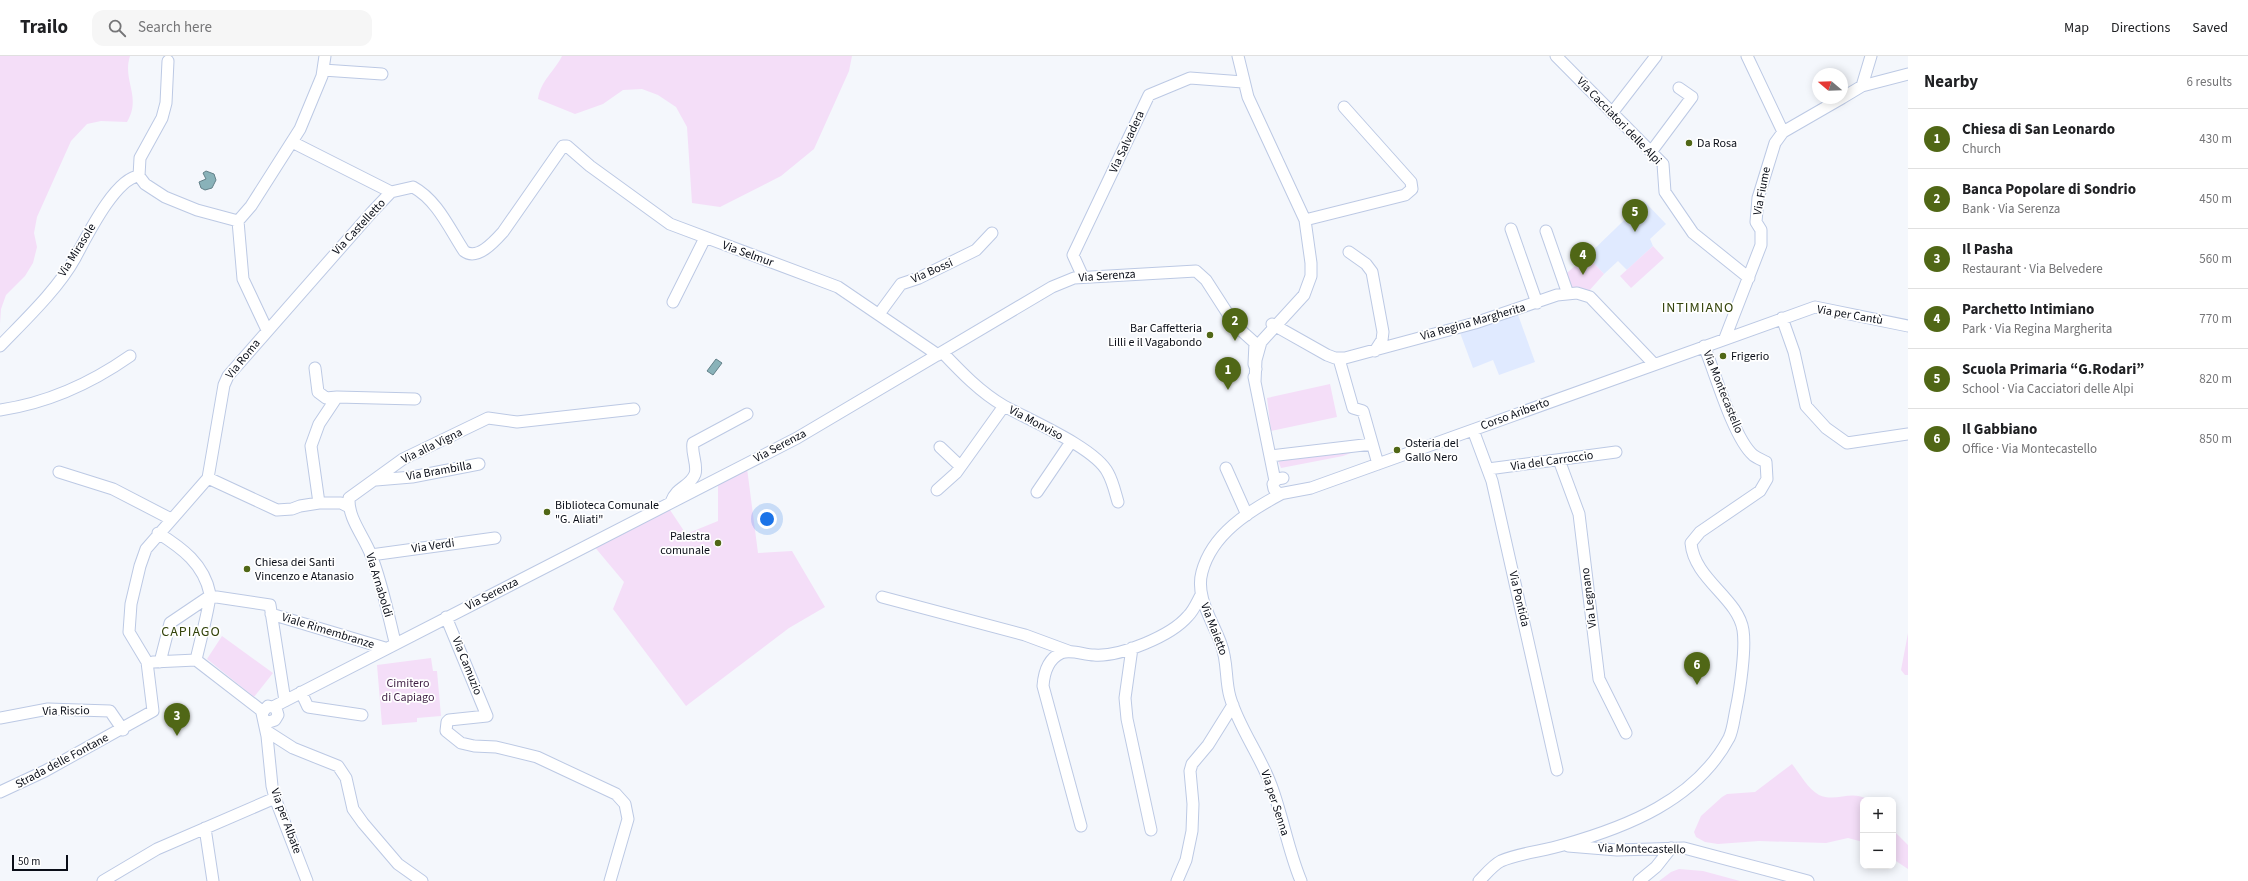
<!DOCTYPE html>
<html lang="en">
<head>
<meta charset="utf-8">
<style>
  :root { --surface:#fff; --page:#f6f6f6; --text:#202124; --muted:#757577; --line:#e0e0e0; --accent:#506716 }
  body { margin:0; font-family:"Source Sans 3",sans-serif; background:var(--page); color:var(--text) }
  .controls { position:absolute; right:12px; bottom:12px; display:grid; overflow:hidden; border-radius:8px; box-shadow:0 2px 10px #0003 }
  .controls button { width:36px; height:36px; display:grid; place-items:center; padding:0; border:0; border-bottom:1px solid var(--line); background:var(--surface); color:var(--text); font:20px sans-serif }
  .compass { position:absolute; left:1812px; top:12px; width:36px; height:36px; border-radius:50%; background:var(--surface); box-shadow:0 2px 10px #0003; rotate:289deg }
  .scale { position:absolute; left:12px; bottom:10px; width:56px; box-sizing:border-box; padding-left:4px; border:2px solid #0a0e18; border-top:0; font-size:11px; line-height:14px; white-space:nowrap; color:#0a0e18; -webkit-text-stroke:3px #fff; paint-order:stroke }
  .you { position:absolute; left:767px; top:463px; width:14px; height:14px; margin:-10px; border:3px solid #fff; border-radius:50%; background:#1a73e8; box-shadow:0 0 0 6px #1a73e833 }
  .badge { display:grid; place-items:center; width:26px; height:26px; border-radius:50%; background:var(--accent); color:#fff; font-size:13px; font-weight:700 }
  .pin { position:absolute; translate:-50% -33px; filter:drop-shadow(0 1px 2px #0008) }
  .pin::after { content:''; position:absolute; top:21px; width:14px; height:12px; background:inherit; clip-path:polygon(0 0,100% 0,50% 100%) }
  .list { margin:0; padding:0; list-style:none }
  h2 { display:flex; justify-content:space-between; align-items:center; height:52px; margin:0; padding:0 16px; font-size:17px }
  h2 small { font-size:13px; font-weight:400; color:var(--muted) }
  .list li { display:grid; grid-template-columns:26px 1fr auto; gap:12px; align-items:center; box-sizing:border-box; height:60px; padding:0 16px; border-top:1px solid var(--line) }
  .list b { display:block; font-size:15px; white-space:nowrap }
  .list p { margin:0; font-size:13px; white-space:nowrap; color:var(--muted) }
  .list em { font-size:13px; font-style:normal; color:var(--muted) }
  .icon { flex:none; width:22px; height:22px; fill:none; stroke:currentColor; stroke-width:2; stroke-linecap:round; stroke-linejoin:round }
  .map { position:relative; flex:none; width:1908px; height:825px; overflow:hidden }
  header { display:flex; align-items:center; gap:24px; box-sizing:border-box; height:56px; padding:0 20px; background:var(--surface); border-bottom:1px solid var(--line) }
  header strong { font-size:19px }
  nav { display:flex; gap:22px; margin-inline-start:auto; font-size:14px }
  .search { width:280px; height:36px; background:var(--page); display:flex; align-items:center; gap:10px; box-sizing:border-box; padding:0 14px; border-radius:12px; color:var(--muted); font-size:15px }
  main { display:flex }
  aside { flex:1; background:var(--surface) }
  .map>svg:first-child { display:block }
</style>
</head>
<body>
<header>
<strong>Trailo</strong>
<div class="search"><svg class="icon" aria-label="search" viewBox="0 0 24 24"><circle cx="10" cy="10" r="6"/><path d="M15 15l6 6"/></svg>Search here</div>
<nav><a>Map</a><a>Directions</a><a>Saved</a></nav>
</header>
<main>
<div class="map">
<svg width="1908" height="825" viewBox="0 0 1908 825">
  <rect width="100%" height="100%" fill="#f4f7fc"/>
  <path fill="#e0eaff" d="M1644,145L1666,168L1650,183L1653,190L1627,214L1618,205L1604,218L1587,200Z
    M1516,253L1535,306L1499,319L1493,304L1473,312L1459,274Z"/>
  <path fill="#f4def8" d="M0,0H130C122,25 142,40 127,66L101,65L87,68L71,85L37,161L34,177L37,191L33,207L25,220L6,239L1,253L0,268Z
    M562,0H852L849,15L814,93L781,120L720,151L692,147L687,71L676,51L658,39L642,33L623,34L603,48L575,58L538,43C541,24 554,16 562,0Z
    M1653,190L1664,202L1631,232L1620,220Z
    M1587,200L1604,218L1588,236L1568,238L1562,221Z
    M1330,328L1337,361L1271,375L1267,342Z
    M1364,392L1343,400L1281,412L1277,402Z
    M747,412L758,497L792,495L825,551L789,572L686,650L613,553L624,526L593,489L668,451L686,478L718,465V427Z
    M1908,577V619H1905L1901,614Z
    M222,580L273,617L254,641L207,603Z
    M431,602L433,615H437L441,660L417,662V666L382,669L377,609Z
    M1792,708C1800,718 1808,733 1819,739C1836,747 1852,733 1868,744H1863V786L1848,782L1826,787L1759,785L1718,788L1705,786L1696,781L1694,776L1701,760L1722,741L1727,738L1755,736Z
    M1893,774L1908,789V813L1893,803Z
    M1679,813L1703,815L1740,825H1659L1671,816Z"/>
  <path fill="#89b2b9" stroke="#638189" d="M206,115L214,118L216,124L212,132L205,134L201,132L199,126L206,123L203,117Z
    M716,303L722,307L713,319L707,315Z"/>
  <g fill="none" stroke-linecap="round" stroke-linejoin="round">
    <defs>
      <path id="minor" d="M1238,0L1248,41L1305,164L1311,207V220L1304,239L1261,286L1256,304L1255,326
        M1556,0L1663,108L1665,136L1693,177L1749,222
        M1747,0L1783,76
        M168,5L166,47L162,62L140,102L139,120L145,128L165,141L197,154L238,165
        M323,14L382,18
        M1862,30L1871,0
        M1842,42L1862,30L1908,18
        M1612,57L1656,0
        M292,86L391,136
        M1651,96L1692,41L1679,32
        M1305,164L1405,139L1412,133L1411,126L1344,51
        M238,165L251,150L300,73L322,20L325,0
        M238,165L243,223L267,274
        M1511,173L1537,247
        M1546,175L1568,238
        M1349,196L1366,208L1372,216L1383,276L1382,284L1375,295
        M1083,221L1073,199L1149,39L1190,22L1243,26
        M673,246L705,182
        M879,258L901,228L919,222L976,194L992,177
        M1782,262L1794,296L1806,350L1826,372L1847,387L1908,378
        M1272,268L1327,299L1335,302H1345L1475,267L1557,239L1577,237L1590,241L1654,308
        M1725,282L1761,189V174L1756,166L1758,142L1775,87L1783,76L1842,42
        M0,290C24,265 58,233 75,202C86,182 115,122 139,120
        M942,296C961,316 980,336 1004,350C1029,364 1096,392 1108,417C1113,426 1115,436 1118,446
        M1339,303L1353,352L1363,355L1378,408
        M315,312L318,336L326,342L337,341
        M1254,321L1275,425
        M0,354C48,347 90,328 130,300
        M1473,374L1492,425L1557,714
        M940,391L960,410
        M1270,400L1372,388
        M1559,404L1579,458L1599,623L1626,677
        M1226,412L1247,459
        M1488,413L1616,396
        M59,416L113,433L171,463
        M208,422L277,454L292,453L300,450L319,447H341L349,451
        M1283,422L1277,423L1273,428L1274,433L1279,438L1311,432L1815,251L1908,270
        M376,424L412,421L479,408
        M937,434L956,417L1004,350
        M1037,436L1071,386
        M1281,438C1249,455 1212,478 1202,516C1195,541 1213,565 1221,588C1228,606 1225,624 1230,641C1239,672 1260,699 1271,729C1283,761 1288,794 1301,825
        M671,446C677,430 690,431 695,418C698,409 691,397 693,387L747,358
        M319,447L311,390L319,368L337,341L415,343
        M158,477C182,492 204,508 210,538C211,545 198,594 196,604
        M371,499L495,482
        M882,541L1025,579L1071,596
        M271,558L385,592
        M446,561L487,660L449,664L447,666L446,675L461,687L474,690L496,691L537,701L616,738L625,748L628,763L610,825
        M395,586C388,558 382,527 371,499C364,480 348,463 349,442L403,403L488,362L517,366L634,353
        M1132,592L1125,642L1127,663L1151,774
        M153,606L196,604L262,655
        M160,606L170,567L210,540L270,549L285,645
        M301,636L308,651L362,659
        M273,651L797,382L1052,231L1074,222L1196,215L1206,224L1235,269L1255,287L1254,308L1256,313
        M0,662L48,653L110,655L123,674
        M264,664L269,666L275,664L278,659L276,652L268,650L262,657L267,680L272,730L275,742L307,825
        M268,676L293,692L338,710L346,722L353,753L363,767L398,808L422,825
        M0,736L45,715L153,655L147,606L129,576L131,548L140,510L146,493L208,422L224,329L228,320L372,156L391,136L413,131C437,144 449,172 464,195C477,205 494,186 503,176L563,90H567L590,110L670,168L838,231L938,299
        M1081,770L1043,630C1044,616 1048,603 1061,597C1071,593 1084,599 1094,599C1120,601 1171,580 1188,560C1194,554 1197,546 1201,539
        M205,772L213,825
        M1568,790L1617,794L1684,792L1808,825
        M103,825L157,793L275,742
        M1177,825L1186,804L1192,775L1193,748L1190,715L1192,708L1208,689L1233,649
        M1479,825C1485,819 1493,809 1501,805C1519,797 1544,795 1563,789C1627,771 1696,744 1729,682C1733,674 1734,662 1736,653C1740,634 1746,593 1743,574C1738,542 1694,523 1691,487L1700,476L1760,435L1767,423L1766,406C1762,404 1757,402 1753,399C1733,381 1715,316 1704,290
        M1639,825L1656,811L1671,792"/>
    </defs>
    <use href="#minor" stroke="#bcc9e4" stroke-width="13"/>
    <use href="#minor" stroke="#fff" stroke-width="11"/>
  </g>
  <g fill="#506716" stroke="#fff" stroke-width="1.5">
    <circle cx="1689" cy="87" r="4"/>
    <circle cx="1210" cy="279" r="4"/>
    <circle cx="1723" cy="300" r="4"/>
    <circle cx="1397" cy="394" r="4"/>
    <circle cx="547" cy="456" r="4"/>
    <circle cx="718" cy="487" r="4"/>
    <circle cx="247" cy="513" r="4"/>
  </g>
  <g text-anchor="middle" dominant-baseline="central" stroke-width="3.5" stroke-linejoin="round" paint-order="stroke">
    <g font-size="12" fill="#0a0e18" stroke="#fff">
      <text transform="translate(1619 65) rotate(46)">Via Cacciatori delle Alpi</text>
      <text transform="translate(1127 86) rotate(-65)">Via Salvadera</text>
      <text transform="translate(1762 135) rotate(-79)">Via Fiume</text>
      <text transform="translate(359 171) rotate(-47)">Via Castelletto</text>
      <text transform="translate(77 194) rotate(-58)">Via Mirasole</text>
      <text transform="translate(748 198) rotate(20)">Via Selmur</text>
      <text transform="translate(932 215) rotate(-24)">Via Bossi</text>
      <text transform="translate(1107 220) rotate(-4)">Via Serenza</text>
      <text transform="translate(1850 259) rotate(10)">Via per Cantù</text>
      <text transform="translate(1473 266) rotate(-16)">Via Regina Margherita</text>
      <text transform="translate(243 303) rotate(-51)">Via Roma</text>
      <text transform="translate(1723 336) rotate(68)">Via Montecastello</text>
      <text transform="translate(1515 358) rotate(-20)">Corso Ariberto</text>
      <text transform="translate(1036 367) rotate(28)">Via Monviso</text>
      <text transform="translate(432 390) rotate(-26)">Via alla Vigna</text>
      <text transform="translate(780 390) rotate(-28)">Via Serenza</text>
      <text transform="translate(1552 405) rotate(-8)">Via del Carroccio</text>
      <text transform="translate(439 415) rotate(-10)">Via Brambilla</text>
      <text transform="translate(433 490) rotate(-8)">Via Verdi</text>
      <text transform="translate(379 529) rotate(73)">Via Arnaboldi</text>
      <text transform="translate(492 538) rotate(-27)">Via Serenza</text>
      <text transform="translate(1589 542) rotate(-97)">Via Legnano</text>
      <text transform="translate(1519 543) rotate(77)">Via Pontida</text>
      <text transform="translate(1214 573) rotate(69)">Via Maietto</text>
      <text transform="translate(328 575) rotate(17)">Viale Rimembranze</text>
      <text transform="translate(467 610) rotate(68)">Via Camuzio</text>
      <text transform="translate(66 655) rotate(-1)">Via Riscio</text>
      <text transform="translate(62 705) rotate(-28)">Strada delle Fontane</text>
      <text transform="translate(1275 747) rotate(72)">Via per Senna</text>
      <text transform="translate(286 765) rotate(70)">Via per Albate</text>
      <text transform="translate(1642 793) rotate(1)">Via Montecastello</text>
    </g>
    <g font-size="12" fill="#0a0e18" stroke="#fff" text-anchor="start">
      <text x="1697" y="87">Da Rosa</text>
      <text x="1202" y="272" text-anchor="end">Bar Caffetteria<tspan x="1202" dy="14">Lilli e il Vagabondo</tspan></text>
      <text x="1731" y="300">Frigerio</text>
      <text x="1405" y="387">Osteria del<tspan x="1405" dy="14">Gallo Nero</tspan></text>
      <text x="555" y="449">Biblioteca Comunale<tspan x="555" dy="14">"G. Aliati"</tspan></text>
      <text x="710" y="480" text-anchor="end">Palestra<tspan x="710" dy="14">comunale</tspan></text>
      <text x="255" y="506">Chiesa dei Santi<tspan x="255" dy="14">Vincenzo e Atanasio</tspan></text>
    </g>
    <g font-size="12" fill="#3e1f44" stroke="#fff">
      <text x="408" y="627">Cimitero<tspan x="408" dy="14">di Capiago</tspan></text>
    </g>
    <g font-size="14" letter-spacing="1" fill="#34440c" stroke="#fff">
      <text x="1698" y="252">INTIMIANO</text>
      <text x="191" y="576">CAPIAGO</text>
    </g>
  </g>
</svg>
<div class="controls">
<button>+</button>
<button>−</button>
</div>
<svg class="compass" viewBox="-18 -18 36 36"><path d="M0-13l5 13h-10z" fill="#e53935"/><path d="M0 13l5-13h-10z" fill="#757577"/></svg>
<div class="scale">50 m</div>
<div class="you"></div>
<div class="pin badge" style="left:1228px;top:334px">1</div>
<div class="pin badge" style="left:1235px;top:285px">2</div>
<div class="pin badge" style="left:177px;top:680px">3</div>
<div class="pin badge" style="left:1583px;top:219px">4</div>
<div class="pin badge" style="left:1635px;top:176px">5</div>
<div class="pin badge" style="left:1697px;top:629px">6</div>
</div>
<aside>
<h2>Nearby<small>6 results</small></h2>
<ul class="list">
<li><span class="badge">1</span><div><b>Chiesa di San Leonardo</b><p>Church</p></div><em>430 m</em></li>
<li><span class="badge">2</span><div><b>Banca Popolare di Sondrio</b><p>Bank · Via Serenza</p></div><em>450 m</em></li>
<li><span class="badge">3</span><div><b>Il Pasha</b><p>Restaurant · Via Belvedere</p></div><em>560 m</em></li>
<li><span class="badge">4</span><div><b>Parchetto Intimiano</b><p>Park · Via Regina Margherita</p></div><em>770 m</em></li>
<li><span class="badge">5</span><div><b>Scuola Primaria “G.Rodari”</b><p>School · Via Cacciatori delle Alpi</p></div><em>820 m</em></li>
<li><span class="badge">6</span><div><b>Il Gabbiano</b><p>Office · Via Montecastello</p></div><em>850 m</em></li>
</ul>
</aside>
</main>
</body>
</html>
